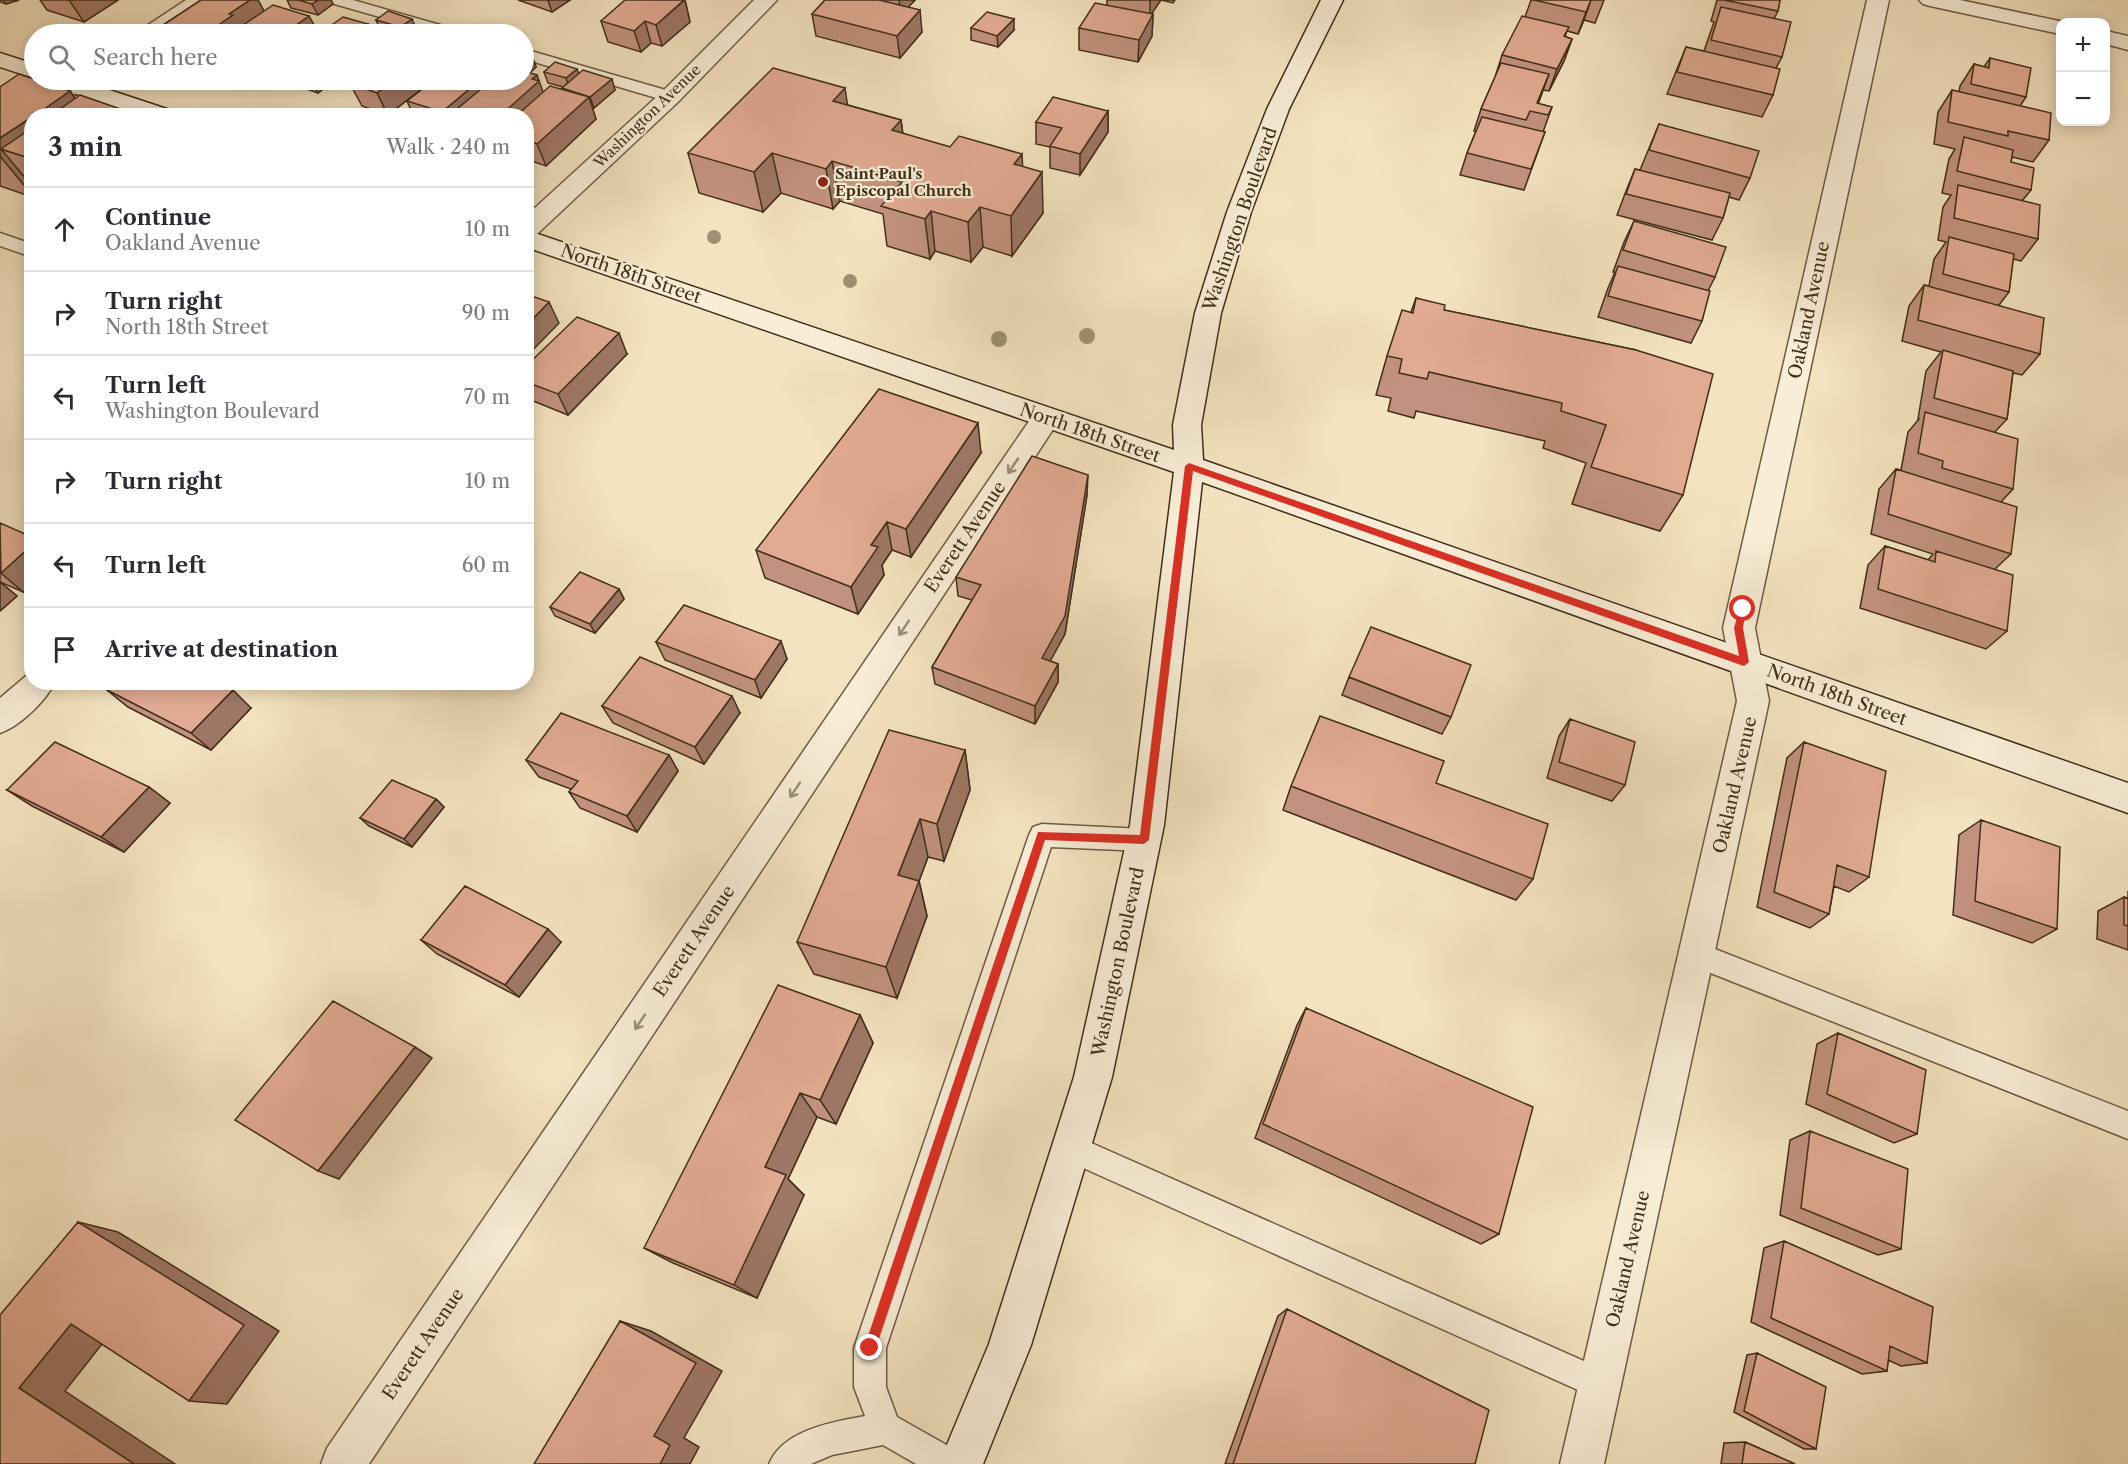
<!DOCTYPE html>
<html lang="en">
<head>
<meta charset="utf-8">
<style>
  :root { --surface:#fff; --page:#f2f2f3; --text:#2b2b33; --muted:#7c7c81; --line:#e1e1e2 }
  body { margin:0; font-family:"Libre Caslon Text",serif; background:var(--page); color:var(--text) }
  .controls { position:absolute; right:18px; top:18px; display:grid; overflow:hidden; border-radius:12px; box-shadow:0 3px 15px #0003 }
  .controls button { width:54px; height:54px; display:grid; place-items:center; padding:0; border:0; border-bottom:2px solid var(--line); background:var(--surface); color:var(--text); font:30px sans-serif }
  .stop { position:absolute; width:18px; height:18px; margin:-14px; border:4px solid #d93025; border-radius:50%; background:#fff }
  .stop.end { background:#d93025; border-color:#fff; box-shadow:0 2px 6px #0008 }
  .list { margin:0; padding:0; list-style:none }
  h2 { display:flex; justify-content:space-between; align-items:center; height:78px; margin:0; padding:0 24px; font-size:26px }
  h2 small { font-size:20px; font-weight:400; color:var(--muted) }
  .list li { display:grid; grid-template-columns:39px 1fr auto; gap:18px; align-items:center; box-sizing:border-box; height:84px; padding:0 24px; border-top:2px solid var(--line) }
  .list b { display:block; font-size:22px; white-space:nowrap }
  .list p { margin:0; font-size:20px; white-space:nowrap; color:var(--muted) }
  .list em { font-size:20px; font-style:normal; color:var(--muted) }
  .icon { flex:none; width:33px; height:33px; fill:none; stroke:currentColor; stroke-width:2; stroke-linecap:round; stroke-linejoin:round }
  .map { position:relative; flex:none; width:2128px; height:1464px; overflow:hidden }
  .search { position:absolute; background:var(--surface); box-shadow:0 3px 15px #0003; left:24px; top:24px; width:510px; height:66px; display:flex; align-items:center; gap:15px; box-sizing:border-box; padding:0 21px; border-radius:33px; color:var(--muted); font-size:22px }
  .panel { position:absolute; background:var(--surface); box-shadow:0 3px 15px #0003; left:24px; top:108px; width:510px; height:582px; border-radius:24px }
  .map>svg:first-child { display:block }
</style>
</head>
<body>
<div class="map">
<svg width="2128" height="1464" viewBox="0 0 2128 1464">
  <rect width="100%" height="100%" fill="#f4e3c0"/>
  <filter id="stains"><feTurbulence type="fractalNoise" baseFrequency=".00333" numOctaves="4"/><feColorMatrix values="0 0 0 0 .2 0 0 0 0 .09 0 0 0 0 .02 0 0 0 .5 -.17"/></filter>
  <radialGradient id="worn" r=".72"><stop offset=".6" stop-color="#630" stop-opacity="0"/><stop offset="1" stop-color="#630" stop-opacity=".3"/></radialGradient>
  <g fill="none" stroke-linecap="round" stroke-linejoin="round">
    <defs>
      <path id="lane" d="M328,0H353L461,31L463,34H439L331,3Z
        M524,49L676,93L678,97L670,102L524,59Z
        M0,233L32,244V257L0,246Z
        M1042,824L1144,829L1153,832L1157,840L1153,848L1144,851L1051,847L886,1348V1387L897,1417L959,1452L963,1464H916L883,1445L832,1455L811,1464H769C783,1430 832,1422 865,1416L854,1387V1348L1029,835L1033,827Z
        M1697,942L2128,1111V1139L1688,964L1684,955L1688,946Z
        M1071,1134L1611,1373L1616,1384L1611,1395L1600,1400L1589,1395L1061,1158L1057,1148L1061,1138Z"/>
      <path id="street" d="M186,0H211L164,34H139L142,29Z
        M754,0H777L678,102L535,236L526,238V216L662,92Z
        M1867,0H1889L1755,628L1769,701L1604,1464H1560L1737,701L1723,628Z
        M1919,0H1960L2064,22H2060V34L1930,6L1923,4Z
        M2106,31L2128,36V50L2106,44Z
        M69,80H94L45,116H32V124L8,140L0,142V125Z
        M1046,408L1056,411L1060,418L1056,425L369,1464H321L327,1448L1036,411Z
        M32,671V682H55C45,702 20,726 0,733V698Z"/>
      <path id="secondary" d="M1321,0H1343L1289,109L1251,212L1221,313L1201,425L1203,460L2128,783V813L1202,482L1164,825L1112,1077L1031,1345L983,1464H939L989,1344L1074,1077L1130,825L1174,472L526,247V230L1174,450L1173,425L1195,313L1227,212L1267,109Z
        M0,53L34,64V78L0,67Z
        M47,80H79L173,111L176,116H141L50,85Z"/>
    </defs>
    <use href="#lane" stroke="#6e5b43" stroke-width="3"/>
    <use href="#street" stroke="#6e5b43" stroke-width="3"/>
    <use href="#secondary" stroke="#412e19" stroke-width="3"/>
    <use href="#lane" fill="#f8edd6" fill-rule="evenodd"/>
    <use href="#street" fill="#f8edd6" fill-rule="evenodd"/>
    <use href="#secondary" fill="#f8edd6" fill-rule="evenodd"/>
  </g>
  <g fill="#9f9071">
    <circle cx="714" cy="237" r="7"/>
    <circle cx="850" cy="281" r="7"/>
    <circle cx="1087" cy="336" r="8"/>
    <circle cx="999" cy="339" r="8"/>
  </g>
  <path fill="#c2927e" stroke="#412e19" stroke-width="1.5" d="M0,0H19L6,4L0,2Z
    M40,0H118L84,22L47,10Z
    M201,0H258L264,11L309,16L319,34L368,24L373,34H164L160,27Z
    M287,0H331L333,4L318,15L291,8Z
    M518,0H570L552,12Z
    M685,0L690,22L662,46L651,43L641,52L608,42L601,21Z
    M825,0H915L908,7L922,32L900,58L816,36L812,14Z
    M1107,0H1175L1173,3L1161,0L1151,13L1153,14L1152,36L1138,62L1079,50V28L1107,5Z
    M1531,0H1604L1595,23L1584,20L1578,34L1567,31L1565,37L1572,39L1564,61L1549,91L1543,90L1538,104L1552,107L1543,132H1545L1524,190L1460,175L1467,153L1476,131H1474L1481,109L1495,77L1502,55L1525,17Z
    M1717,0H1780L1778,11L1774,19L1782,57L1776,68L1773,95L1762,117L1667,94L1677,69L1686,47L1704,51L1714,22L1711,21Z
    M376,20L417,30L411,34H392L381,31Z
    M971,28L1014,30L998,47L971,40Z
    M532,56L536,67L529,73L543,92L562,90V88L563,87L548,83L544,72L579,74L615,90L594,108H592L596,119L546,166L526,159V116H414L407,101L524,80Z
    M1990,58L2026,97L2020,106L2049,140L2033,162L2012,157L2011,162L2031,190L2022,201L2038,239L2021,261L2013,259L2009,292L1999,305L2040,354L2022,375L2013,373L2007,419L1995,432L2013,489L2001,502L2011,554L1995,569L2007,631L1986,649L1860,608L1868,565L1885,546L1928,560L1933,554L1871,534L1879,489L1896,469L1901,470L1908,432L1919,419H1918L1926,371L1941,352L1902,341L1909,306L1924,285L1929,286L1934,259L1946,242L1938,240L1943,207L1951,195L1942,193L1949,159L1955,149L1934,144L1938,112L1952,90L1959,92L1960,86L1974,64L1984,67Z
    M290,80H347L337,87L328,85L318,93L292,84Z
    M348,80H433L388,115L362,106Z
    M0,87L70,91L75,98L132,113L134,116H32V197L0,186Z
    M848,105L901,120L903,134L1023,167L1043,213L1012,256L983,247L971,262L935,251L930,259L887,246L883,214L840,201L833,209L781,193L763,212L699,193L688,153Z
    M1108,111V132L1080,175L1050,168V147L1036,144V122Z
    M1659,124L1750,178L1739,200L1729,197L1723,218L1712,240L1617,215L1626,191L1635,169L1640,170Z
    M1634,221L1715,277L1708,291L1702,321L1691,343L1598,317L1608,288L1615,272H1613L1624,242Z
    M1416,298L1444,310L1636,350L1683,495L1660,531L1572,504L1586,463L1543,448L1545,441L1416,411L1414,418L1388,411L1391,398L1376,395L1387,356L1411,312Z
    M627,354L568,415L526,398V366Z
    M981,453L911,557L892,550L882,565L884,575L858,614L765,578L756,550Z
    M1087,495L1065,634L1050,661L1058,664V682L1035,724L935,684L932,667L972,600L958,596L956,577Z
    M0,523L23,592L0,582L17,596L0,611Z
    M619,589L624,599L595,633L555,616L550,607Z
    M656,642L787,659L761,698L665,660Z
    M1349,677L1451,717L1442,734L1342,695Z
    M107,690L251,708L211,750L128,707Z
    M602,706L740,713L704,764L613,723Z
    M1570,719L1625,785L1612,801L1547,778L1559,736Z
    M1804,742L1869,877L1849,892L1834,886L1829,914L1810,928L1757,907L1787,758Z
    M965,750L970,790L944,861L928,857L919,881L927,916L897,998L814,974L797,942Z
    M669,755L678,771L637,832L580,808L569,792L571,789L539,777L526,760Z
    M1436,783L1533,879L1516,900L1283,810L1291,786Z
    M149,787L170,803L124,852L32,806L7,790Z
    M436,799L444,807L412,847L369,826L360,818Z
    M1981,820L2057,929L2032,943L1953,915L1959,835Z
    M2128,891V950L2097,939L2098,911L2124,897L2128,898Z
    M421,940L561,942L519,997L437,954Z
    M1306,1008L1499,1234L1481,1244L1255,1138L1297,1025Z
    M860,1015L873,1043L836,1124L817,1117L788,1179L804,1195L757,1298L673,1263L644,1248Z
    M1838,1033L1917,1134L1894,1143L1806,1104L1817,1044Z
    M1810,1131L1901,1249L1878,1255L1780,1215L1790,1140Z
    M1784,1241L1927,1363L1901,1366L1888,1360L1887,1371L1862,1374L1751,1322L1764,1248Z
    M1287,1309L1475,1464H1225L1278,1316Z
    M1757,1353L1816,1449H1804L1734,1412L1747,1355Z
    M1745,1442L1795,1464H1721L1724,1443Z"/>
  <path fill="#9e7766" stroke="#412e19" stroke-width="1.5" d="M3,0H19L6,4Z
    M69,0H118L84,22Z
    M250,0H258L268,18L244,34H205L229,14Z
    M318,0H331L333,4L318,15L312,4Z
    M548,0H570L552,12Z
    M685,0L690,22L662,46L656,25Z
    M899,0H915L901,15Z
    M1150,0H1161L1150,16Z
    M1591,0L1584,20L1578,34L1586,12Z
    M920,10L922,32L900,58L897,36Z
    M1153,14L1152,36L1138,62L1139,40Z
    M309,16L319,34H283Z
    M412,19L417,30L411,34H403L400,27Z
    M1014,19V30L998,47L997,36Z
    M645,21L651,43L641,52L634,31Z
    M368,24L373,34H362L360,30Z
    M187,31L189,34H181Z
    M1572,39L1564,61L1549,91L1557,69Z
    M532,56L536,67L524,78V63Z
    M577,69L581,80L570,90L566,78Z
    M1549,74L1541,96L1535,112L1537,103Z
    M537,75L545,97L526,116H500L532,79Z
    M612,79L615,90L594,108L590,97Z
    M311,80H325L328,85L318,93Z
    M333,80H347L337,87Z
    M394,80H433L388,115L377,93Z
    M480,80H498L473,114L457,109L460,116H443L442,112Z
    M845,88L851,128L833,101Z
    M70,91L87,116H34Z
    M589,97L596,119L546,166L537,144Z
    M1108,111V132L1080,175V154Z
    M32,117V159L1,149L32,186V195L0,156V138Z
    M901,120L906,160L892,130Z
    M772,153L781,193L763,212L754,172Z
    M1022,154L1024,194L1014,164Z
    M832,161L840,201L833,209L826,169Z
    M1042,172L1043,213L1012,256L1011,216Z
    M980,207L983,247L971,262L968,222Z
    M931,211L935,251L930,259L925,219Z
    M549,302L559,323L526,357V326Z
    M619,333L627,354L568,415L558,394Z
    M978,423L981,453L911,557L906,529Z
    M1088,475L1087,495L1065,634L1042,676V658Z
    M887,522L892,550L882,565L884,575L858,614L851,587L871,545Z
    M32,545V584L23,592L1,573Z
    M0,582L17,596L0,611Z
    M619,589L624,599L595,633L590,624Z
    M781,641L787,659L761,698L755,680Z
    M1058,664V682L1035,724V706Z
    M233,690L251,708L211,750L191,733Z
    M732,696L740,713L704,764L695,747Z
    M965,750L970,790L944,861L937,824Z
    M669,755L678,771L637,832L627,816Z
    M149,787L170,803L124,852L101,837Z
    M436,799L444,807L412,847L404,839Z
    M920,819L928,857L919,881L927,916L897,998L886,967L898,875Z
    M548,929L561,942L519,997L505,985Z
    M860,1015L873,1043L836,1124L820,1100Z
    M415,1047L432,1058L339,1179L318,1171Z
    M800,1093L817,1117L788,1179L804,1195L757,1298L734,1285L765,1167Z
    M78,1222L118,1232L279,1331L227,1404L189,1401Z
    M620,1321L651,1331L722,1371L684,1438L699,1447L690,1464H660L654,1436Z
    M71,1324L113,1330L65,1391L175,1464H134L19,1388Z"/>
  <path fill="#e1aa92" stroke="#412e19" stroke-width="1.5" d="M201,0H250L229,14L233,15L205,34H199L187,31L181,34L160,27Z
    M298,0H318L312,4Z
    M625,0H684L656,25L645,21L634,31L601,21Z
    M825,0H879L920,10L897,36L812,14Z
    M1534,0H1591L1586,12Z
    M1724,0H1780L1778,11Z
    M1095,3L1153,14L1139,40L1079,28Z
    M273,5L309,16L283,34H230Z
    M1721,7L1791,22L1782,57L1711,40Z
    M388,11L412,19L400,27L376,20Z
    M987,12L1014,19L997,36L971,28Z
    M1522,16L1569,27L1564,36L1572,39L1557,69L1502,55Z
    M343,17L368,24L360,30L369,33L367,34H319Z
    M447,29L465,34H440Z
    M1686,47L1780,69L1773,95L1677,72Z
    M524,54L532,56L524,63Z
    M1990,58L2031,68L2026,97L1971,84L1974,64L1989,68Z
    M555,62L577,69L566,78L544,72Z
    M1501,63L1549,74L1537,103L1552,107L1548,115L1530,111L1526,120L1481,109Z
    M773,68L845,88L833,101L901,120L892,130L950,147L959,136L1022,154L1014,164L1042,172L1011,216L980,207L968,222L931,211L925,219L881,206L902,182L832,161L826,169L772,153L754,172L688,153Z
    M583,70L612,79L590,97L562,88Z
    M524,71L537,75L532,79L539,81L500,116H471L473,114L457,109L492,80H524Z
    M19,74L70,91L34,116H32V117L0,138V87Z
    M358,80H394L377,93L351,84Z
    M434,80H480L442,112L407,101Z
    M550,86L589,97L537,144L526,140V116H516Z
    M1952,90L2051,113L2049,140L2008,131V136L1948,122Z
    M80,95L132,113L128,116H50Z
    M1053,97L1108,111L1080,154L1050,146L1062,128L1036,122Z
    M1482,117L1545,132L1531,169L1467,153Z
    M1659,124L1759,151L1750,178L1649,150Z
    M32,128V159L1,149Z
    M1964,137L2013,150L2011,162L2034,168L2031,190L1957,171Z
    M1635,169L1730,193L1723,218L1626,194Z
    M1958,185L2040,205L2038,239L1954,218Z
    M1634,221L1726,247L1715,277L1623,250Z
    M1949,237L2014,254L2009,292L1943,274Z
    M1618,266L1710,291L1702,321L1608,296Z
    M1924,285L2044,318L2040,354L1918,320Z
    M526,294L549,302L526,326Z
    M1416,298L1445,305L1444,310L1636,350L1713,374L1683,495L1591,467L1606,425L1561,411L1562,403L1429,372L1427,379L1399,373L1402,359L1387,356L1402,310L1413,313Z
    M577,317L619,333L558,394L526,382V366Z
    M1943,350L2013,371L2007,419L1934,398Z
    M879,389L978,423L906,529L887,522L871,545L878,547L851,587L756,550Z
    M1925,412L2018,439L2013,489L1942,468L1943,461L1918,453Z
    M1032,456L1088,475L1065,616L1042,658L1058,664L1035,706L932,667L981,585L956,577Z
    M1896,469L2017,507L2011,554L1888,514Z
    M0,523L32,537V545L1,573Z
    M1885,546L1935,562L1936,551L2013,575L2007,631L1878,589Z
    M580,572L619,589L590,624L550,607Z
    M684,605L781,641L755,680L656,642Z
    M1371,627L1471,665L1451,717L1349,677Z
    M640,657L732,696L695,747L602,706Z
    M114,682H217L233,690L191,733L107,690Z
    M561,713L669,755L627,816L569,792L578,781L526,760Z
    M1320,716L1444,761L1436,783L1548,824L1533,879L1291,786Z
    M1570,719L1635,742L1625,785L1559,762Z
    M889,730L965,750L937,824L920,819L898,875L919,881L886,967L797,942Z
    M55,742L149,787L101,837L7,790Z
    M1804,742L1886,771L1869,877L1837,865L1829,914L1774,892Z
    M392,780L436,799L404,839L360,818Z
    M1981,820L2060,847L2057,929L1975,901Z
    M465,886L548,929L505,985L421,940Z
    M2124,897L2128,899V926L2124,925Z
    M778,985L860,1015L820,1100L800,1093L765,1167L786,1175L734,1285L644,1248Z
    M333,1001L415,1047L318,1171L235,1120Z
    M1306,1008L1533,1107L1499,1234L1263,1124Z
    M1838,1033L1926,1070L1917,1134L1827,1094Z
    M1810,1131L1908,1169L1901,1249L1801,1208Z
    M78,1222L244,1325L189,1401L71,1324L19,1388L134,1464H0V1315Z
    M1784,1241L1933,1307L1927,1363L1890,1346L1887,1371L1771,1318Z
    M1287,1309L1489,1410L1475,1464H1233Z
    M620,1321L696,1363L654,1436L670,1445L660,1464H534Z
    M1757,1353L1826,1387L1816,1449L1744,1411Z
    M1745,1442L1795,1464H1742Z"/>
  <defs><path id="oneway-shaft" d="M-6 0H5M1.5-3L5.5 0L1.5 3" fill="none" stroke-width="1.6" stroke-linecap="round" stroke-linejoin="round" transform="scale(1.5)"/></defs>
  <g stroke="#9c8e78">
    <use href="#oneway-shaft" transform="translate(1013 466) rotate(124)"/>
    <use href="#oneway-shaft" transform="translate(904 628) rotate(124)"/>
    <use href="#oneway-shaft" transform="translate(795 790) rotate(124)"/>
    <use href="#oneway-shaft" transform="translate(640 1022) rotate(124)"/>
  </g>
  <path fill="#d93025" d="M1189,463L1739,656L1734,628L1740,607H1746L1743,628L1749,662L1744,666L1741,665L1193,471L1149,840L1144,844L1045,840L876,1348L870,1354L864,1348L1038,832L1140,835L1185,466Z"/>
  <circle fill="#8f2418" stroke="#f8edd6" stroke-width="2" cx="823" cy="182" r="6"/>
  <g text-anchor="middle" dominant-baseline="central" stroke-width="4.5" stroke-linejoin="round" paint-order="stroke">
    <g font-size="15" fill="#412e19" stroke="#f8edd6">
      <text transform="translate(647 116) rotate(-44)">Washington Avenue</text>
    </g>
    <g font-size="15" font-weight="bold" fill="#412e19" stroke="#f8edd6" text-anchor="start">
      <text x="835" y="173">Saint Paul's<tspan x="835" dy="17">Episcopal Church</tspan></text>
    </g>
    <g font-size="18" fill="#412e19" stroke="#f8edd6">
      <text transform="translate(1240 219) rotate(-71)">Washington Boulevard</text>
      <text transform="translate(631 274) rotate(19)">North 18th Street</text>
      <text transform="translate(1809 310) rotate(-78)">Oakland Avenue</text>
      <text transform="translate(1090 433) rotate(19)">North 18th Street</text>
      <text transform="translate(965 537) rotate(-56)">Everett Avenue</text>
      <text transform="translate(1837 695) rotate(20)">North 18th Street</text>
      <text transform="translate(1735 785) rotate(-77)">Oakland Avenue</text>
      <text transform="translate(694 941) rotate(-56)">Everett Avenue</text>
      <text transform="translate(1118 962) rotate(-78)">Washington Boulevard</text>
      <text transform="translate(1628 1259) rotate(-77)">Oakland Avenue</text>
      <text transform="translate(423 1344) rotate(-56)">Everett Avenue</text>
    </g>
  </g>
  <rect width="100%" height="100%" filter="url(#stains)"/>
  <rect width="100%" height="100%" fill="url(#worn)"/>
</svg>
<div class="controls">
<button>+</button>
<button>−</button>
</div>
<div class="stop" style="left:1743px;top:609px"></div>
<div class="stop end" style="left:870px;top:1348px"></div>
<div class="search"><svg class="icon" aria-label="search" viewBox="0 0 24 24"><circle cx="10" cy="10" r="6"/><path d="M15 15l6 6"/></svg>Search here</div>
<section class="panel">
<h2>3 min<small>Walk · 240 m</small></h2>
<ul class="list">
<li><svg class="icon" aria-label="ahead" viewBox="0 0 24 24"><path d="M12 20V5M6 11l6-6 6 6"/></svg><div><b>Continue</b><p>Oakland Avenue</p></div><em>10 m</em></li>
<li><svg class="icon" aria-label="right" viewBox="0 0 24 24"><path d="M7 20v-9h11M14 6l5 5-5 5"/></svg><div><b>Turn right</b><p>North 18th Street</p></div><em>90 m</em></li>
<li><svg class="icon" aria-label="left" viewBox="0 0 24 24"><path d="M17 20v-9H6M10 6l-5 5 5 5"/></svg><div><b>Turn left</b><p>Washington Boulevard</p></div><em>70 m</em></li>
<li><svg class="icon" aria-label="right" viewBox="0 0 24 24"><path d="M7 20v-9h11M14 6l5 5-5 5"/></svg><div><b>Turn right</b></div><em>10 m</em></li>
<li><svg class="icon" aria-label="left" viewBox="0 0 24 24"><path d="M17 20v-9H6M10 6l-5 5 5 5"/></svg><div><b>Turn left</b></div><em>60 m</em></li>
<li><svg class="icon" aria-label="arrive" viewBox="0 0 24 24"><path d="M6 21V4h12l-3 4 3 4H6"/></svg><div><b>Arrive at destination</b></div></li>
</ul>
</section>
</div>
</body>
</html>
